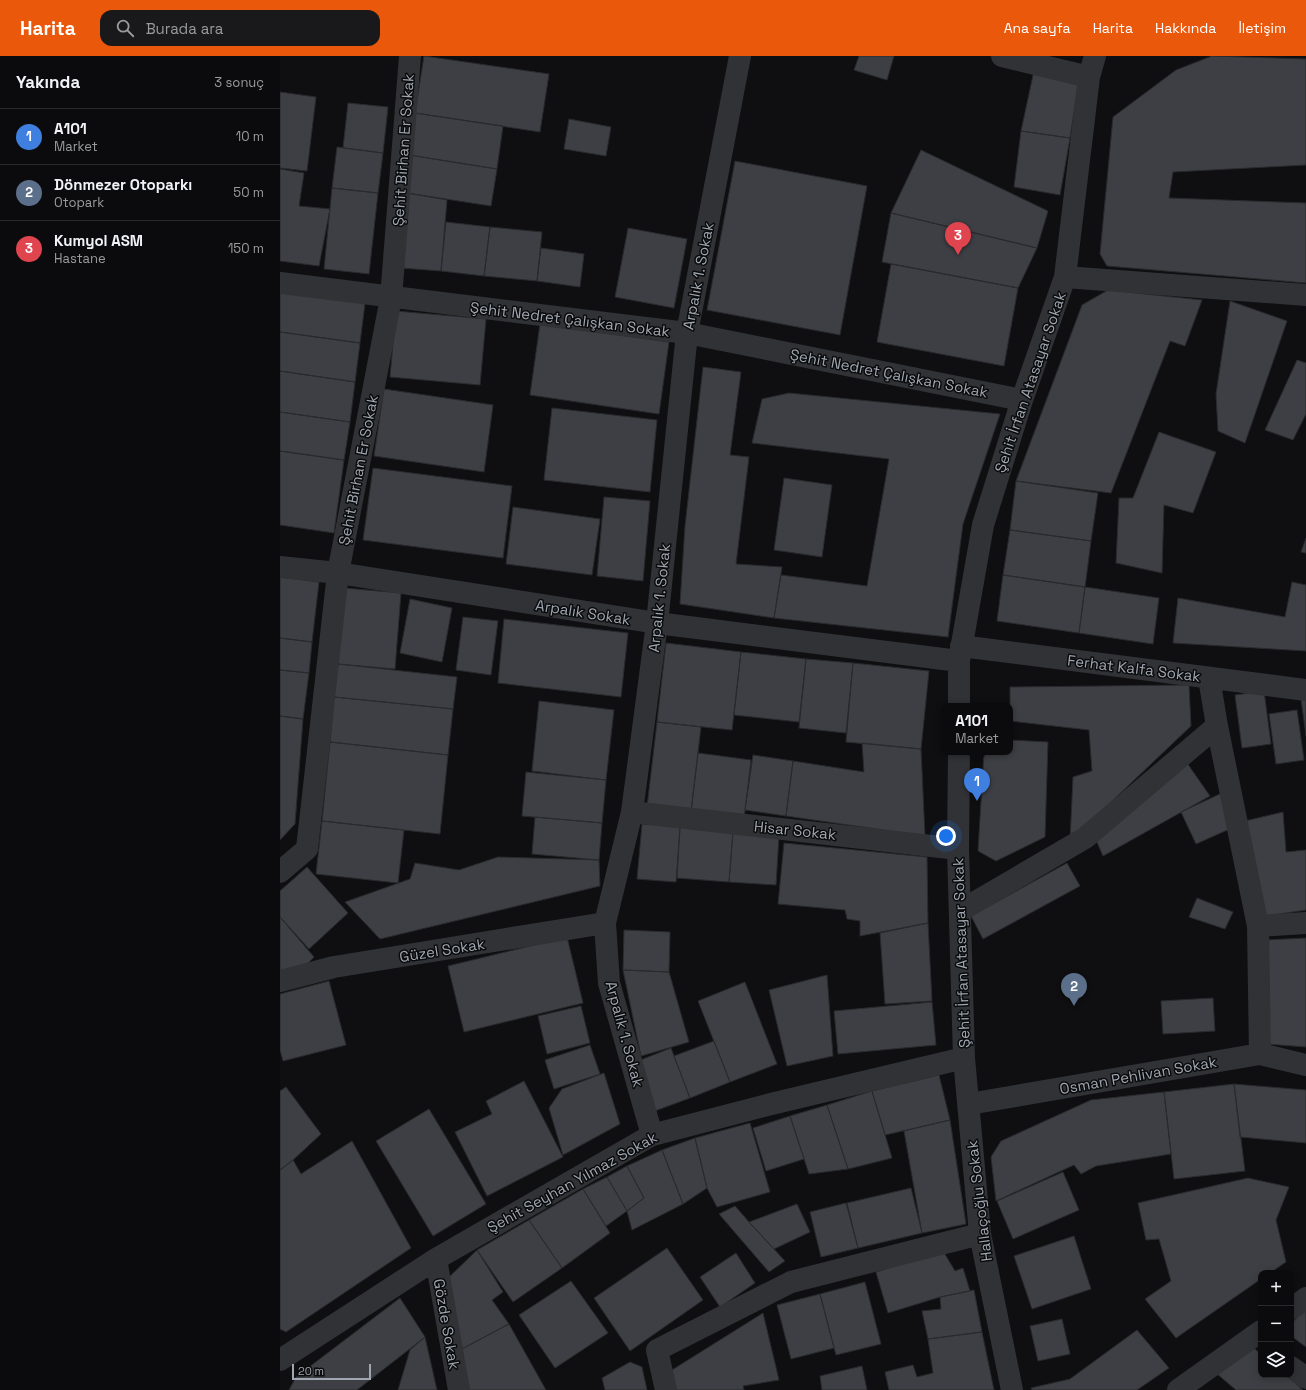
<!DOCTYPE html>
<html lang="tr">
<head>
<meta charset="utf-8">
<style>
  :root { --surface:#0b0b0d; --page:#19191b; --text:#f1f3f6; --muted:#9a9b9d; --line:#2b2b2e; --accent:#ea580c }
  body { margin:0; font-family:"Space Grotesk",sans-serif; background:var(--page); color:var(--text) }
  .controls { position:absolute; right:12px; bottom:12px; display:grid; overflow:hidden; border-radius:8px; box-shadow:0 2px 10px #0003 }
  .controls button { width:36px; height:36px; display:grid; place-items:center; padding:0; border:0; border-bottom:1px solid var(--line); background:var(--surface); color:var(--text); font:20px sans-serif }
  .scale { position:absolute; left:12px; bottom:10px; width:79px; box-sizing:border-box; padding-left:4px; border:2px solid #a0a7b2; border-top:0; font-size:11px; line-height:14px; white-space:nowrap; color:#a0a7b2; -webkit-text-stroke:3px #0a0b0c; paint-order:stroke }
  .you { position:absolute; left:666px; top:780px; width:14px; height:14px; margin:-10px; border:3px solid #fff; border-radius:50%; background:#1a73e8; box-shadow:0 0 0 6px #1a73e833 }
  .badge { display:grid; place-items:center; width:26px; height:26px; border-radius:50%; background:var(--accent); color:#fff; font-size:13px; font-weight:700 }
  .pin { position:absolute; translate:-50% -33px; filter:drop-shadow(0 1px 2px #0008) }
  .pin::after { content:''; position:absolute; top:21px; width:14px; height:12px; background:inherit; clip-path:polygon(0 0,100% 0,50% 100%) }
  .popup { position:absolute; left:661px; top:647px; width:72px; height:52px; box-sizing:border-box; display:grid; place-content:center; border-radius:8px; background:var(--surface); filter:drop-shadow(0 1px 3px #0005); font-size:13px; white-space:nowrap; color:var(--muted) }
  .popup b { font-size:15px; color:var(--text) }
  .popup::after { content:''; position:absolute; left:50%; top:100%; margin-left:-8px; border:8px solid transparent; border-top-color:var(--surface) }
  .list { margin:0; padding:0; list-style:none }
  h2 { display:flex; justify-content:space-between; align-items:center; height:52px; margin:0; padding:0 16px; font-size:17px }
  h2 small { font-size:13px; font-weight:400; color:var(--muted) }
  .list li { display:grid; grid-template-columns:26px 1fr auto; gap:12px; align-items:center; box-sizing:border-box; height:56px; padding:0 16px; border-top:1px solid var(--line) }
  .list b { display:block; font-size:15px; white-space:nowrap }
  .list p { margin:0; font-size:13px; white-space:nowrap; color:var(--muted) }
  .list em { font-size:13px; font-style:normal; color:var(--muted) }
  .icon { flex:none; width:22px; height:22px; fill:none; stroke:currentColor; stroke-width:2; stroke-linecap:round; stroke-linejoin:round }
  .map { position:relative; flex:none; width:1026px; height:1334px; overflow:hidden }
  header { display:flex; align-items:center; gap:24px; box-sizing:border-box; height:56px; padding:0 20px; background:var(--accent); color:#fff }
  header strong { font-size:19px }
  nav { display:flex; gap:22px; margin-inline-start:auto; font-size:14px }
  .search { width:280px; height:36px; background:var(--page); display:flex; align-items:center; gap:10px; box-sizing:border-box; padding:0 14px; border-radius:12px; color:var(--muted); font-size:15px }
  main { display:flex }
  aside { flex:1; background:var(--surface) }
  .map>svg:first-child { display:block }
</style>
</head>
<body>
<header>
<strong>Harita</strong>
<div class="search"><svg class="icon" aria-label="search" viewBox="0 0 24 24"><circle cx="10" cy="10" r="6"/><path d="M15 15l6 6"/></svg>Burada ara</div>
<nav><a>Ana sayfa</a><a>Harita</a><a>Hakkında</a><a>İletişim</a></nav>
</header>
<main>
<aside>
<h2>Yakında<small>3 sonuç</small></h2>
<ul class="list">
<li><span class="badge" style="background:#3f7fe0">1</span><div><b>A101</b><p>Market</p></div><em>10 m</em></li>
<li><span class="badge" style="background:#5c6f8a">2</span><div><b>Dönmezer Otoparkı</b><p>Otopark</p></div><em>50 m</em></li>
<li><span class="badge" style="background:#e0444e">3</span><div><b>Kumyol ASM</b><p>Hastane</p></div><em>150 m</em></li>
</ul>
</aside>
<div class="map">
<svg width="1026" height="1334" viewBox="0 0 1026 1334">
  <rect width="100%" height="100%" fill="#0f0f11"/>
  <path fill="#3e3f44" stroke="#292a2d" d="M144,0L269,18L260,76L135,57Z
    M579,0H614L607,24L574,14Z
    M932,0L1026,3V109L893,116L889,142L1026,147V227L827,210L820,198L833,61L896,14Z
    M755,10L799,23L790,82L741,75Z
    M0,36L36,41L27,115L0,112Z
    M68,47L108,51L103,97L63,92Z
    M135,57L223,70L217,113L129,99Z
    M289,63L331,71L326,100L284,93Z
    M741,75L790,82L780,139L734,131Z
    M57,91L103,97L98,137L52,132Z
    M641,94L768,155L757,192L611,157Z
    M129,99L217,113L211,150L127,137Z
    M455,105L587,130L560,279L427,254Z
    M0,113L24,117L19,150L50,153L39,210L0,205Z
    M52,132L98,137L89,218L44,213Z
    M127,137L167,144L161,215L121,212Z
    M611,157L757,192L738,232L602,206Z
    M166,166L210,171L204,220L161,215Z
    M210,171L262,176L257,225L204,220Z
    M348,172L407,183L394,252L335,241Z
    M261,192L304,198L300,231L257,225Z
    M611,208L738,232L724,310L597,286Z
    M828,234L922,244L905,290L890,285L831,437L736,425L802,249Z
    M0,236L85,247L80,287L0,276Z
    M950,245L1007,265L965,387L938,375L936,338Z
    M116,255L206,263L200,329L110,321Z
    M260,268L389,286L379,358L250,339Z
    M0,276L80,287L75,326L0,315Z
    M1017,304L1026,307V358L1013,384L985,374Z
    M423,311L461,316L450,399L469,401L456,508L502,511L494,562L400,548L405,470Z
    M0,315L75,326L70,366L0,356Z
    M104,333L213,349L204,416L94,400Z
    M509,337L720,358L683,468L668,581L494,562L501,519L587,530L609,403L472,387L482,343Z
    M272,352L377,364L370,436L264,424Z
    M0,356L70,366L64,404L0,395Z
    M879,376L936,396L913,457L884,449L882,517L836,507L839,442H853Z
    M0,395L64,404L54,477L0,469Z
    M93,412L232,430L223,502L83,484Z
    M504,422L552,429L542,501L494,494Z
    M736,425L818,437L811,485L730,474Z
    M324,441L370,445L363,525L317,520Z
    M233,451L320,463L312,519L226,508Z
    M730,474L811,485L805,531L723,519Z
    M1026,482V497L1021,496Z
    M723,519L805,531L799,577L717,565Z
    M0,521L39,526L32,586L0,582Z
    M1012,526L1026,529V595L893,587L898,542L1005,561Z
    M805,531L879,542L873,588L799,577Z
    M64,532L121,537L115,613L58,608Z
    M130,543L172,552L162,606L120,597Z
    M183,561L218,565L211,619L176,614Z
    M224,563L348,577L341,641L218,627Z
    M0,582L32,586L29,617L0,614Z
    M386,587L461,596L452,674L377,666Z
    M461,596L526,603L519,666L454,659Z
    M526,603L573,607L566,677L519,672Z
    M573,607L649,615L641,693L566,686Z
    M58,608L177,621L173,653L54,641Z
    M0,614L29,617L23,663L0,660Z
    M909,629L911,670L790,785L793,721L812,715L809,674L730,665V631Z
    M984,635L991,688L962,692L955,639Z
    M54,641L173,653L168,699L50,686Z
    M1026,642V680L1021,643Z
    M259,645L334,654L326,724L252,715Z
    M1017,654L1024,704L996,708L989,658Z
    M0,660L23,663L15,768L0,784Z
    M377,666L421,671L411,756L367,751Z
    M730,684L768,686L765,781L716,805L698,795L704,696H730Z
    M50,686L168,699L160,778L42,765Z
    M582,687L641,693L645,780L506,760L513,705L584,716Z
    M418,697L471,704L464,763L411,756Z
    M473,699L513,705L506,760L465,754Z
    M907,707L930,740L823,800L816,784Z
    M246,716L326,724L322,767L242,760Z
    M942,737L954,771L916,788L901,756Z
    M1003,756L1006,796L1026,794V854L986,860L965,765Z
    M255,761L322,767L319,804L252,798Z
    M42,765L124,774L118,827L36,818Z
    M362,768L400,771L396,826L357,823Z
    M400,771L453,776L449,826L397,822Z
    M453,776L499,779L496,829L449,826Z
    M504,787L647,801L648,867L580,880V865L567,863L565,854L498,848Z
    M218,801L319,804L320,830L100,883L65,846L130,823L135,807L179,814Z
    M787,807L800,830L703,883L691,860Z
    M27,811L68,857L29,893L0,861V835Z
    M917,842L953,856L945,873L909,861Z
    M0,861L34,901L24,911L0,916Z
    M648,867L652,945L605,948L600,877Z
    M344,874L390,876L389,916L343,914Z
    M287,881L303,947L184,976L168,910Z
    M1026,882V991L987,988L985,884Z
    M343,914L389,916L409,986L361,1000Z
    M547,919L553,1000L507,1010L489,934Z
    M49,925L66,989L3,1005L0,994V938Z
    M465,926L497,1008L450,1026L418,945Z
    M933,942L935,975L883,978L881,945Z
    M652,946L656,989L558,998L554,955Z
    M301,950L310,987L267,998L258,960Z
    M434,985L450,1026L410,1042L394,1000Z
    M310,989L320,1018L274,1033L265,1004Z
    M391,992L410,1042L372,1056L353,1007Z
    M324,1017L340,1068L283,1099L269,1052L282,1033Z
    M659,1019L670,1064L605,1079L592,1035Z
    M244,1025L283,1101L207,1140L175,1076L212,1058L206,1045Z
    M954,1028L1026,1034V1087L960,1081Z
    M954,1028L965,1115L894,1123L884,1036Z
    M6,1031L41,1078L13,1104L0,1114V1035Z
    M592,1035L612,1102L568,1113L547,1049Z
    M884,1036L891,1098L816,1110L801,1118L794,1109L716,1145L711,1101L721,1085L811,1044Z
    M547,1049L568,1113L529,1118L510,1060Z
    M149,1053L206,1148L153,1180L96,1085Z
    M510,1060L524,1103L486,1115L473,1072Z
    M670,1064L686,1168L642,1177L624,1075Z
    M470,1067L490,1136L437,1151L427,1132L415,1082Z
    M415,1082L427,1132L403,1148L382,1094Z
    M72,1085L131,1192L6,1276L0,1273V1114L13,1104L21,1118Z
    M382,1094L403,1148L352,1174L347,1155L364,1142L347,1110Z
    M347,1110L364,1142L347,1155L327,1121Z
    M783,1116L799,1154L733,1183L717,1145Z
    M327,1121L347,1155L326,1170L303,1133Z
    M968,1122L1009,1131L996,1164L1006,1206L990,1217H981V1223L896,1282L865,1243L891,1225L879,1183L866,1184L858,1147Z
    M631,1132L642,1177L578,1192L567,1147Z
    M303,1133L330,1177L282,1212L249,1164Z
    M566,1147L578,1192L541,1201L530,1156Z
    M517,1148L530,1176L494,1193L469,1166Z
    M455,1150L469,1166L505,1205L489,1216L439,1158Z
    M249,1164L282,1212L233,1246L197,1194Z
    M794,1180L811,1233L752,1253L734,1200Z
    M387,1192L423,1244L350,1295L314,1242Z
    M197,1194L223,1236L212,1244L229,1268L178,1295L163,1227Z
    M663,1195L675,1215L683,1212L690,1235L660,1241L608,1257L596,1216Z
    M456,1197L475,1227L440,1251L420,1221Z
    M291,1225L328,1277L275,1312L239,1259Z
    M585,1226L601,1288L556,1299L540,1238Z
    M694,1234L702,1276L648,1283L642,1255L661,1253L660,1241Z
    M540,1238L554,1292L511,1303L497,1249Z
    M120,1242L145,1281L77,1334H9L16,1321Z
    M1026,1251V1291L1011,1280V1268Z
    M483,1257L499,1324L463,1330L464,1334H396L392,1314Z
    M782,1263L790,1298L758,1305L750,1270Z
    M229,1268L266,1334H188L178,1295Z
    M857,1274L889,1312L857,1334H752L751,1332L790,1323Z
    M702,1276L714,1334H609L605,1316L633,1309L637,1321L653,1317L648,1283Z
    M145,1281L157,1334H118L130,1294Z
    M969,1288L981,1298V1319H1006L1023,1334H956L936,1317Z
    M350,1306L362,1311L367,1334H325L322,1322Z
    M582,1310L587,1334H542L540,1320Z"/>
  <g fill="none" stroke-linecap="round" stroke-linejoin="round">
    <path stroke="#303236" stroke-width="22" d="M722,0L809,21
      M785,221L1026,239
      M0,227L407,277L742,344
      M0,511L58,517L377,567L679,605
      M681,590L1026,634
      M929,622L937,670L978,870L980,998
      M679,650V605L703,469L742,344L785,221L809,21L815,0
      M679,696L678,793L684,1002L700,1178L732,1334
      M352,756L678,793
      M0,816L27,793L58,517L111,242L130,0
      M680,855L805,782L937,670
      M978,870L1026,867
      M0,925L54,911L325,867
      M689,1048L980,998L1026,1009
      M372,1079L329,927L325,867L352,756L377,567L407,277L460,0
      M156,1203L179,1334
      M1011,1253L1026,1242
      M0,1304L156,1203L372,1079L491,1048L684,1002
      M1011,1311L1026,1322
      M386,1334L377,1294L511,1226L700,1178
      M898,1334L981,1275"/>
  </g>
  <g text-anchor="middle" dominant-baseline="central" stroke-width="3" stroke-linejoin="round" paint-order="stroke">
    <g font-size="15" fill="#a0a7b2" stroke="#0a0b0c">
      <text transform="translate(123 94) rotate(-86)">Şehit Birhan Er Sokak</text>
      <text transform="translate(418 220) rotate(-79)">Arpalık 1. Sokak</text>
      <text transform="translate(290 263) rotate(7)">Şehit Nedret Çalışkan Sokak</text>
      <text transform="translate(609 317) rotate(11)">Şehit Nedret Çalışkan Sokak</text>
      <text transform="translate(750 326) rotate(-71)">Şehit İrfan Atasayar Sokak</text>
      <text transform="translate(78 414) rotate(-79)">Şehit Birhan Er Sokak</text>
      <text transform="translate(379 542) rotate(-84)">Arpalık 1. Sokak</text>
      <text transform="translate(303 556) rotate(9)">Arpalık Sokak</text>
      <text transform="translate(854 612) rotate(7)">Ferhat Kalfa Sokak</text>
      <text transform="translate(515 774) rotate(6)">Hisar Sokak</text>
      <text transform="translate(162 894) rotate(-9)">Güzel Sokak</text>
      <text transform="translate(681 897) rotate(-92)">Şehit İrfan Atasayar Sokak</text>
      <text transform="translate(345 978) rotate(75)">Arpalık 1. Sokak</text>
      <text transform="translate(858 1019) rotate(-10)">Osman Pehlivan Sokak</text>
      <text transform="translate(292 1126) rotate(-29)">Şehit Seyhan Yılmaz Sokak</text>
      <text transform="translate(699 1145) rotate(-97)">Hallaçoğlu Sokak</text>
      <text transform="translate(167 1268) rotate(80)">Gözde Sokak</text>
    </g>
  </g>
</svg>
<div class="controls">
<button>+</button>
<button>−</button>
<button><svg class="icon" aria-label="layers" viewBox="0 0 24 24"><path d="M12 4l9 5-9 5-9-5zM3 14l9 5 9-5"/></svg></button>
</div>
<div class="scale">20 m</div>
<div class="you"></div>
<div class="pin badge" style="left:697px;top:745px;background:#3f7fe0">1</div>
<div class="popup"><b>A101</b>Market</div>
<div class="pin badge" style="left:794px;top:950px;background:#5c6f8a">2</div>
<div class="pin badge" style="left:678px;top:199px;background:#e0444e">3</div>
</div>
</main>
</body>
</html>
